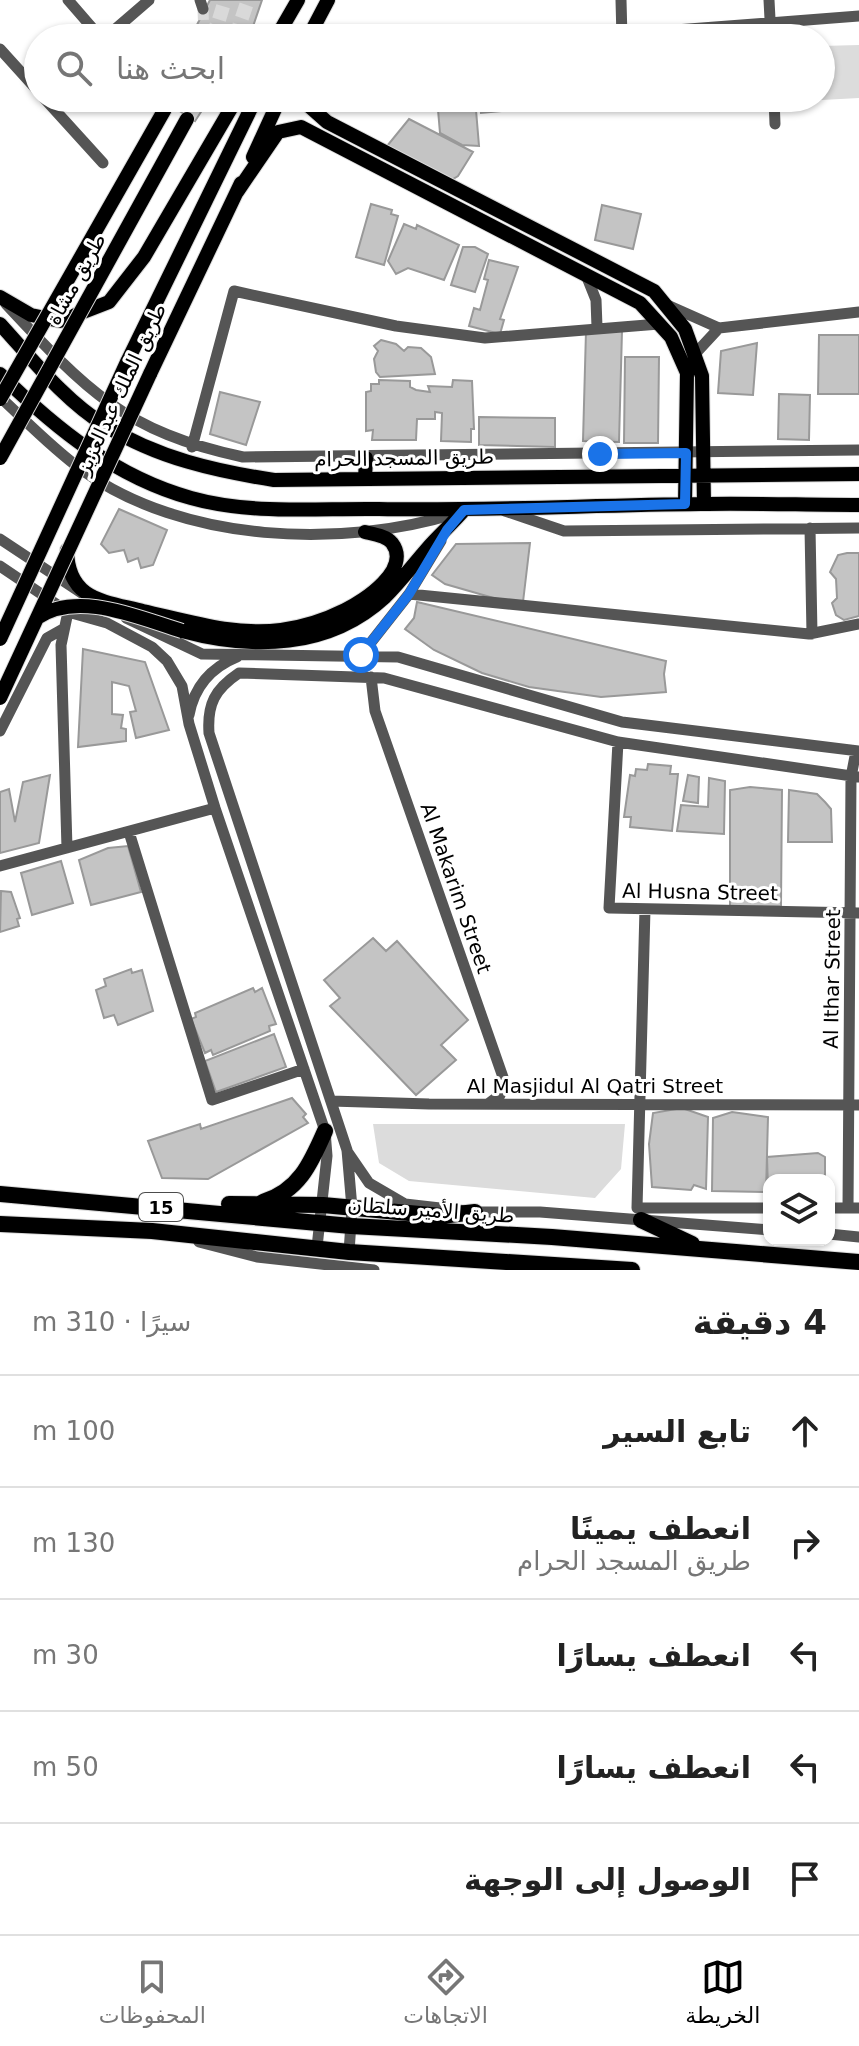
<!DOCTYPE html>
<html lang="ar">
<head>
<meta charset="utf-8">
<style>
  :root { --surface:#fff; --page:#f6f6f6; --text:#222; --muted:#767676; --line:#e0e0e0; --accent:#000 }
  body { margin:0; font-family:"DejaVu Sans","Noto Sans Arabic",sans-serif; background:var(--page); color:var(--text); direction:rtl }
  .controls { position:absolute; right:24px; bottom:24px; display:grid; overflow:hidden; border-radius:16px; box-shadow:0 2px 6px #0004 }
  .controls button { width:72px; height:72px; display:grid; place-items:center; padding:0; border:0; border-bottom:2px solid var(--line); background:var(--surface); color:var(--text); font:40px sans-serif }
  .stop { position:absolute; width:24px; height:24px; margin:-18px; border:6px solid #1a73e8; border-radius:50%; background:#fff }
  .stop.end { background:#1a73e8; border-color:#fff; box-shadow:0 2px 8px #0008 }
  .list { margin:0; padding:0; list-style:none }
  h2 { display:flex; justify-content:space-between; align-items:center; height:104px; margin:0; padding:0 32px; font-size:34px }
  h2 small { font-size:26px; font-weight:400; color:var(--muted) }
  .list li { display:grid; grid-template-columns:52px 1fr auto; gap:24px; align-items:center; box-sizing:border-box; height:112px; padding:0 32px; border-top:2px solid var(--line) }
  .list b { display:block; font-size:30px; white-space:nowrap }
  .list p { margin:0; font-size:26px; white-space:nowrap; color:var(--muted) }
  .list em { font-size:26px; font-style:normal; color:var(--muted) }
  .icon { flex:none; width:44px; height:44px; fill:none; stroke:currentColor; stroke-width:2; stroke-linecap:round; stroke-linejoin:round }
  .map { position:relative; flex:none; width:859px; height:1270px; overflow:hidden; direction:ltr }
  .search { position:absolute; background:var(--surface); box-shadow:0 2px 6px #0004; left:24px; right:24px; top:24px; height:88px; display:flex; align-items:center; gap:20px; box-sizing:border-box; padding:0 28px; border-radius:44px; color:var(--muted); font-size:30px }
  .sheet { height:664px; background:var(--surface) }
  nav { display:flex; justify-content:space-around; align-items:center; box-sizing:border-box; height:112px; border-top:2px solid var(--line); background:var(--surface); font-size:22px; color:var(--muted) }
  nav a { display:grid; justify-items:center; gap:4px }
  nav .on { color:var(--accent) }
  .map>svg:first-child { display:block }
</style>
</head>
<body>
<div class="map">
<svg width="859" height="1270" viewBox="0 0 859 1270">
  <rect width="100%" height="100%" fill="#fff"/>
  <path fill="#dcdcdc" d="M859,45V98L785,102V98H821V46Z
    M373,1124H625L621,1169L595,1198L409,1181L379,1163Z"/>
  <path fill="#c4c4c4" stroke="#999" stroke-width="2" d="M210,0H262L249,38H190Z
    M160,98H210L195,121Z
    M437,98H475L479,146L462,145L440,133Z
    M480,98H538L533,108L481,113Z
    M409,119L473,152L458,176L448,182L383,151Z
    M371,204L392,210L391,214L398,216L384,265L356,257Z
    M602,205L641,214L633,249L595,240Z
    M404,224L416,229L417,225L459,245L444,280L408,268L396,274L388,261Z
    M463,247H475L488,254L475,292L451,285Z
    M489,260L518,267L500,319L504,320L500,334L469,326L474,308L480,310L488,280L484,279Z
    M586,331H622L619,442L583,441Z
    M819,335H859V394H818Z
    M381,340L396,344L404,351L408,347L421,348L431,357L435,374L380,377L376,372L374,359L378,351L374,346Z
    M757,343L753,395L718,393L721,351Z
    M625,357H659L658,443H624Z
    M379,380L410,381V387L416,390L430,392L428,386L452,387L453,380L472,381L474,429H471V442L441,441L442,413L435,412V419H417L416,440H372L373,430L366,431V392L371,391V384H379Z
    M220,392L260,402L246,445L210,434Z
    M779,394L810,395L809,440L778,439Z
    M479,417L555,418V447L479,445Z
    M119,509L167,530L153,565L141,568L138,558L128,562L124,550L109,553L101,544Z
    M530,543L523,602L504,601L445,584L432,575L456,544Z
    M847,553H859V616L844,620L836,615L832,603L837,598L836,579L830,572L838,555Z
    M417,602L666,661L664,674L666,692L601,697L529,687L482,673L434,650L405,629L414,618Z
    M83,649L145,662L169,730L136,738L130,712L136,711L129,686L112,682V714L123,715L121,728L126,729V741L78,747Z
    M648,764L671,766L670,774H678L672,831L630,827L631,817H624L630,775L635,776L636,769L647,770Z
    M50,775L39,843L0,853V792L9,789L15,822L23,782Z
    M688,775L699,777L698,803L683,801Z
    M709,778L725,781L724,834L677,831L681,805L708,807Z
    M750,787L782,790L781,906L730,907V790Z
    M789,790L817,794L825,802L831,809L832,842H788Z
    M128,846L141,892L91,905L79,860L108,848Z
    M61,861L73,903L32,915L21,873Z
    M1,891L11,892L20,918L17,919L19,926L0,932Z
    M373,938L386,951L397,941L468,1020L441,1045L456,1060L416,1095L330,1006L340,998L324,980Z
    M131,969L132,973L142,970L153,1011L118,1025L114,1015L104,1018L96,990L106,986L104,979Z
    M253,988L255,992L262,988L276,1024L269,1026L270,1031L213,1055L211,1050L205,1053L191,1019L196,1017L195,1013Z
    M274,1034L286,1067L216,1092L205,1061Z
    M292,1098L306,1114L303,1117L308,1123L208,1179L162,1178L148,1141L200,1124L201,1129Z
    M682,1108L708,1117L706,1189L694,1185L691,1190L652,1187L649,1144L653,1113Z
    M732,1112L768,1117L766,1192L712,1191L713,1118Z
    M818,1153L825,1157V1180H769L768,1189L767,1157Z"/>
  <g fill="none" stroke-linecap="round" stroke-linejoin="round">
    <path stroke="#d9d9d9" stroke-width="11" stroke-dasharray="11 5.5" stroke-linecap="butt" d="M203,9L204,38"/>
    <path stroke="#d9d9d9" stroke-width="14" stroke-dasharray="14 7" stroke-linecap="butt" d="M209,38L218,23L225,0
      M235,38L248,0
      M187,119L200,98"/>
    <defs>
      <path id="major" d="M276,38L298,0
        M308,38L328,0
        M300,98L327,122L654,291L685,329L702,376L704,504
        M253,157L280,98
        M237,192L278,132L301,127L640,303L671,337L687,373L685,504
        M0,297L31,315L60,321L109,302L144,257L237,98
        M0,324C32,359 65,401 106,426C157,458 216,471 274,480L859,474
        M127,362L256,98
        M0,374C55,428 115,477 191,498C252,515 317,508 379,509C486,511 593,505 701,504C754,503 806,505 859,505
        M150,374L241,183
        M365,479L366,458
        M67,550C68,600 103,601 143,611C188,621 234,636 281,630C303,627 325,620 345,610C364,601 412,569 392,543C387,536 373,534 365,532
        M182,631C252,650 329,649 385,597C400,582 412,566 426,550C438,536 452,524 464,510"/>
      <path id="highway" d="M0,1194L351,1226L552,1237L859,1262
        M263,1202C299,1191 311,1163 325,1131
        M229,1204L323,1205L441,1216L475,1212
        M641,1220L692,1244
        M0,1224L152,1231L349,1252L632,1270"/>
    </defs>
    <use href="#major" stroke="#dbdbdb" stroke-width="16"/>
    <use href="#highway" stroke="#dbdbdb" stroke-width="18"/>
    <path stroke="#555" stroke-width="11" d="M68,0L101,38
      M200,0L203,9
      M621,0L622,38
      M769,0L771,38
      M623,34L859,16
      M105,38L149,0
      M0,49L38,91
      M44,98L103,163
      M663,98L666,100
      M774,98L775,124
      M586,275L596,300L597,327
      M6,304C86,390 125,432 243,457L859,450
      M665,304L719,328
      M719,328L859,312
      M694,355L719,328
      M0,397C27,422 53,449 82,470C183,543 342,549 457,513
      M192,447L234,291L396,326L485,338L659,324
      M505,511L564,531L859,528
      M810,528L812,634
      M0,539L83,594
      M0,566L68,612L107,623L152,647L167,661L182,686L189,724L215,808L325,1131L327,1156L317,1247
      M409,594L809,634L859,624
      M126,618L202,654L398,657L622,722L859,751
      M361,655L409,594L441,541
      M371,677L375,711L504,1080L500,1095L488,1104
      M189,715C194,688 210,668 237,657
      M0,731L47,638L63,629
      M618,742L609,908L859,913
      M129,832L212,1100L304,1069
      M67,848L61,645L68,612
      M0,866L215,808
      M645,909L637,1208H769
      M331,1101L429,1104L859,1105
      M347,1151L369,1183L405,1204L475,1212H540L769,1230
      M829,1208H859
      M848,1208L851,777L856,751
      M829,1234L859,1237
      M199,1242L257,1257L374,1270
      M349,1252L352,1208L347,1150L209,733C207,704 215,689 239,673L384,678L618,742L859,777"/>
    <use href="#major" stroke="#000" stroke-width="14"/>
    <use href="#highway" stroke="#000" stroke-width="16"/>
    <defs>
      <path id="major-bridge" d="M0,399L165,109
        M0,458L187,119
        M37,618C78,590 139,618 182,631
        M0,639L127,362
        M0,698L150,374"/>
    </defs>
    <use href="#major-bridge" stroke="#dbdbdb" stroke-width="16" stroke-linecap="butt"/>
    <use href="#major-bridge" stroke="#000" stroke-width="14"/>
  </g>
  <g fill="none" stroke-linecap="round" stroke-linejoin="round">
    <path stroke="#1a73e8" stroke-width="10" d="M361,655L409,594L447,530L464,510L685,504L686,453L600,454"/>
  </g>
  <g text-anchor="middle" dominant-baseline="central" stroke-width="6" stroke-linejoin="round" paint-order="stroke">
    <rect fill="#fff" stroke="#4c4c4c" stroke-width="2" x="139" y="1193" width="44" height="28" rx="6"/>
    <g font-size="18" font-weight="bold" fill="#000">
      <text x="161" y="1207">15</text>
    </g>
    <g font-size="20" fill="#000" stroke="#fff">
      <text transform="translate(76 279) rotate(-61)">طريق مشاة</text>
      <text transform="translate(121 389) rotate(-65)">طريق الملك عبدالعزيز</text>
      <text transform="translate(404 458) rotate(-1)">طريق المسجد الحرام</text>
      <text transform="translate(456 888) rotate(71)">Al Makarim Street</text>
      <text transform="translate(700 892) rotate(1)">Al Husna Street</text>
      <text transform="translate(832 979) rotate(-89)">Al Ithar Street</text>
      <text x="595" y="1086">Al Masjidul Al Qatri Street</text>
      <text transform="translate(431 1210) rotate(4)">طريق الأمير سلطان</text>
    </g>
  </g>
</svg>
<div class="controls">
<button><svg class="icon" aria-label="layers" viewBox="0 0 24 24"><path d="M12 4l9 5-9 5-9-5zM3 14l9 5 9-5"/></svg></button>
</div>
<div class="stop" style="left:361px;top:655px"></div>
<div class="stop end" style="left:600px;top:454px"></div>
<div class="search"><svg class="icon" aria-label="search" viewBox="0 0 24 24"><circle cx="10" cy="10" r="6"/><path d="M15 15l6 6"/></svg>ابحث هنا</div>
</div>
<section class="sheet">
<h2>4 دقيقة<small>سيرًا · 310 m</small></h2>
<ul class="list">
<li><svg class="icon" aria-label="ahead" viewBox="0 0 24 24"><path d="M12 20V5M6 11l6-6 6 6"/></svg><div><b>تابع السير</b></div><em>100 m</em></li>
<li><svg class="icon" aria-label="right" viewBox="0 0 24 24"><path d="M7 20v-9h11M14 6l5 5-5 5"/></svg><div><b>انعطف يمينًا</b><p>طريق المسجد الحرام</p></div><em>130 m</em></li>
<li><svg class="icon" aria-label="left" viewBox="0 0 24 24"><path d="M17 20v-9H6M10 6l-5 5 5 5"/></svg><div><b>انعطف يسارًا</b></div><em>30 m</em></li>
<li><svg class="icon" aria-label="left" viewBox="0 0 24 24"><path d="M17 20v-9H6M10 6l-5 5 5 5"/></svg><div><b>انعطف يسارًا</b></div><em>50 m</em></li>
<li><svg class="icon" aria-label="arrive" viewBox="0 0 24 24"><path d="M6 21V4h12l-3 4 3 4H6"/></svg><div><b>الوصول إلى الوجهة</b></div></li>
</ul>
</section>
<nav>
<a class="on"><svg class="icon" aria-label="map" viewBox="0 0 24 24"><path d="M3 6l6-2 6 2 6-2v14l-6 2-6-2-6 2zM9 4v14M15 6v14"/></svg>الخريطة</a>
<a><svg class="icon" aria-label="directions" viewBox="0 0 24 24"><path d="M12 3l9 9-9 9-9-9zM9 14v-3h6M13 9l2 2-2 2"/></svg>الاتجاهات</a>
<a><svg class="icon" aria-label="saved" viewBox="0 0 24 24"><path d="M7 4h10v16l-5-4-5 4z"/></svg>المحفوظات</a>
</nav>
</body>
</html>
